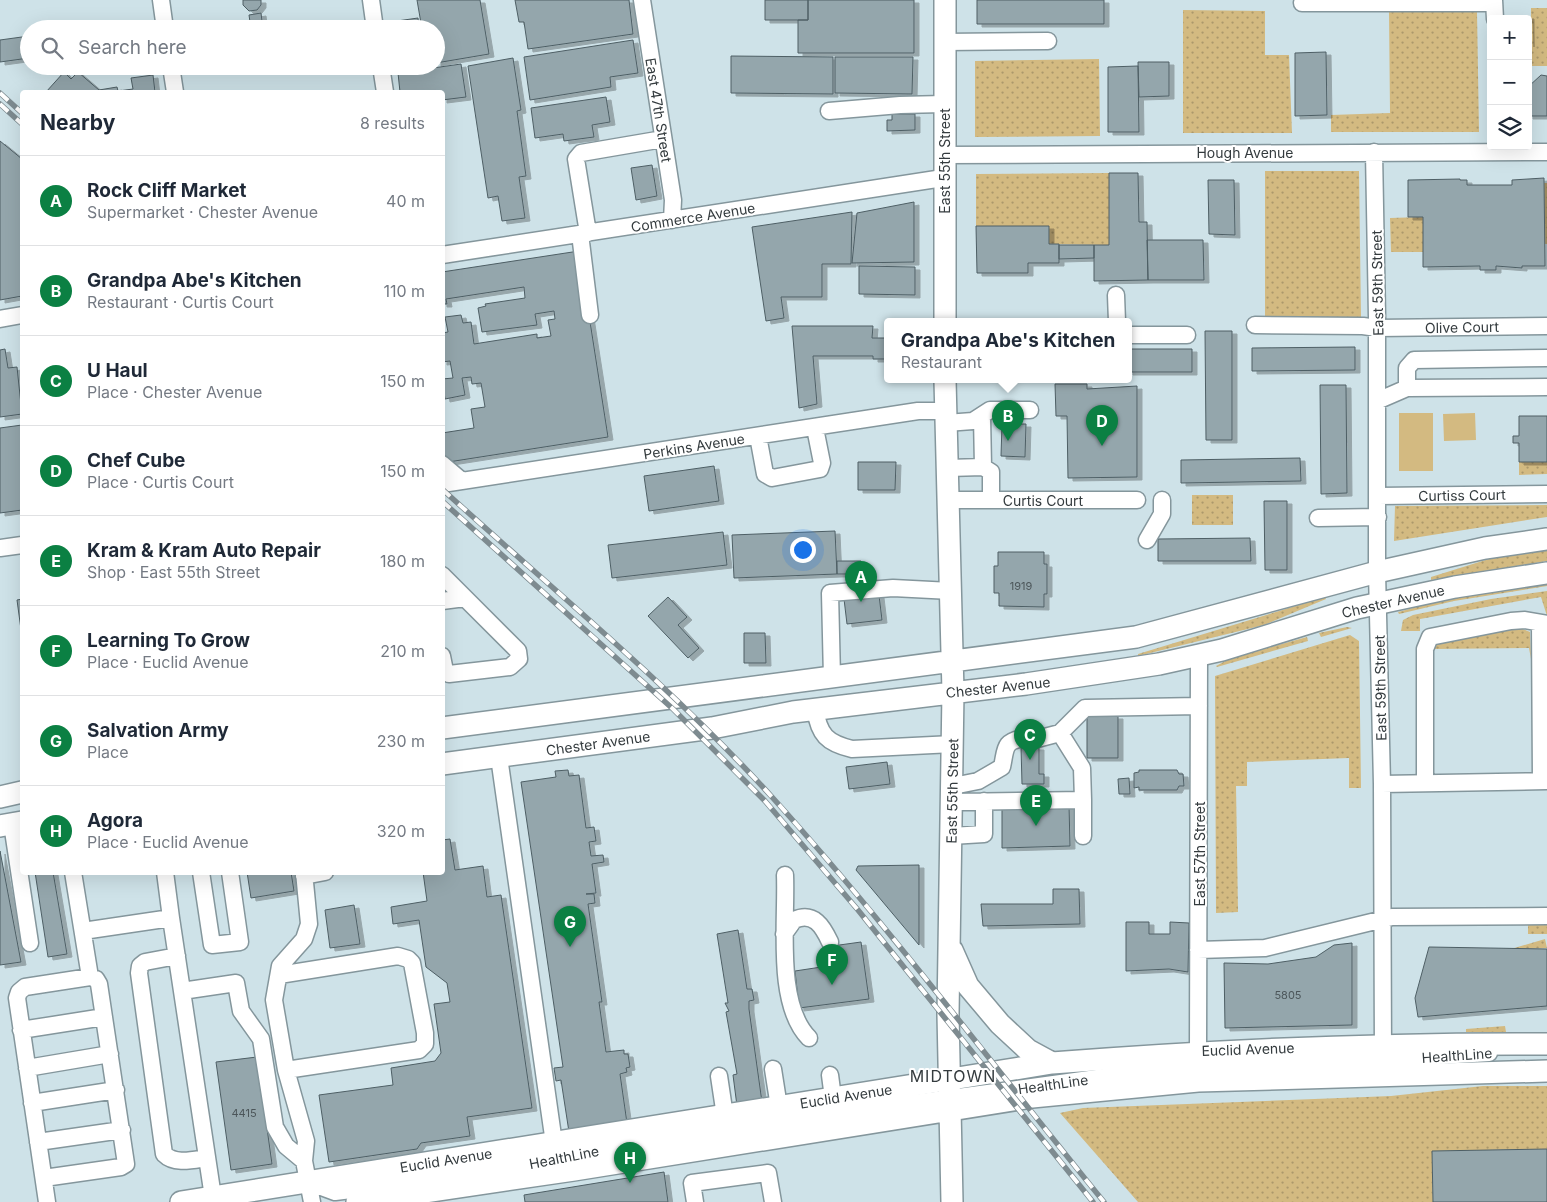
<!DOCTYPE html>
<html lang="en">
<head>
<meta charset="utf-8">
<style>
  :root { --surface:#fff; --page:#f2f2f3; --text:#1f2937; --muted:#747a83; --line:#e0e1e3; --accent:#0b8043 }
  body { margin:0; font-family:Inter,sans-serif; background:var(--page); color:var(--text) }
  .controls { position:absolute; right:15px; top:15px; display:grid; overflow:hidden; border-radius:5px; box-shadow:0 5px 20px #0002 }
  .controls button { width:45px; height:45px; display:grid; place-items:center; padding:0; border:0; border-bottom:1px solid var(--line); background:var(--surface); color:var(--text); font:25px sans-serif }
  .you { position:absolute; left:802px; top:549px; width:18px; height:18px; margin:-12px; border:4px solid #fff; border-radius:50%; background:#1a73e8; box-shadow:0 0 0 8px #1a73e833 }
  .badge { display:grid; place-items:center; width:32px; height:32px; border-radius:50%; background:var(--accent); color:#fff; font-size:16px; font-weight:700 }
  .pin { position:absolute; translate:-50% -41px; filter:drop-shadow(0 1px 2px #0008) }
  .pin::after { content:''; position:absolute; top:26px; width:18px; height:15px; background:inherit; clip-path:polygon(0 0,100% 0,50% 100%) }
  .popup { position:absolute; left:884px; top:318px; width:248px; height:65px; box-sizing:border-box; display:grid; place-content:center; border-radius:5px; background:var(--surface); filter:drop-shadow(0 1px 4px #0005); font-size:16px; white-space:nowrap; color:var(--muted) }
  .popup b { font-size:19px; color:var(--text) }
  .popup::after { content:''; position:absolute; left:50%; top:100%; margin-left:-10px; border:10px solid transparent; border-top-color:var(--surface) }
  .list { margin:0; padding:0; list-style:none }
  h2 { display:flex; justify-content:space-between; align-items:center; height:65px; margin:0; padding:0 20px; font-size:21px }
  h2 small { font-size:16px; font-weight:400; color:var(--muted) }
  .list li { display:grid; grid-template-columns:32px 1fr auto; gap:15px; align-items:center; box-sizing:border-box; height:90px; padding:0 20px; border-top:1px solid var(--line) }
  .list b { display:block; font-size:19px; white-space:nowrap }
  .list p { margin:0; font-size:16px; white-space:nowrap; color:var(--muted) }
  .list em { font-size:16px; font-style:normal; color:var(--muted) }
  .icon { flex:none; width:28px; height:28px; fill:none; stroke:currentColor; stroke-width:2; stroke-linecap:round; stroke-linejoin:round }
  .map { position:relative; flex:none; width:1547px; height:1202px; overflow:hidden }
  .search { position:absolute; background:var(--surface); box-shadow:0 5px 20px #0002; left:20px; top:20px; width:425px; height:55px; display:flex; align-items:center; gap:12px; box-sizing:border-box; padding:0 18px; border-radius:28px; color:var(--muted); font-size:19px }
  .panel { position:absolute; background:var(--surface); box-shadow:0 5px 20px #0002; left:20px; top:90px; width:425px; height:785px; border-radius:5px }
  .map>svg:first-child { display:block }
</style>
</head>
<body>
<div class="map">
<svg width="1547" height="1202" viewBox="0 0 1547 1202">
  <defs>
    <pattern id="green-dots" width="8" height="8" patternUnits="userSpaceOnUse" patternTransform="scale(1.25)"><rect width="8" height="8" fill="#d3ba81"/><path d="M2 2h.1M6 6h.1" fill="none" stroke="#ac986b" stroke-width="1.8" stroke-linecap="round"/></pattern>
    <filter id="shadow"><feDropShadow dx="5" dy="3" stdDeviation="0" flood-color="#0004"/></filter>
  </defs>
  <rect width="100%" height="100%" fill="#cee2e8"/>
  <path fill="url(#green-dots)" d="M1531,8H1547V66H1531Z
    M1183,10L1265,11V55H1289L1292,133H1183Z
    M1389,12H1477L1479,132H1331V115L1390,113Z
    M1099,59L1100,136L975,137V61Z
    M1265,171H1359L1361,317L1265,318Z
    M1109,173V245L1049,244L1048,226H976V174Z
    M1544,183H1547V244H1544Z
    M1423,217V252H1391L1390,218Z
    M1519,462H1547V474L1519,475Z
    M1192,495H1233V525H1192Z
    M1547,505V517L1394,541L1395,506Z
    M1547,550V561L1431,580V577L1492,558Z
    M1547,584V586L1454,601L1399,614L1398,612L1451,598Z
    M1547,591V616L1541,597L1420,619V631H1401L1403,620L1413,615L1491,599Z
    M1325,597L1326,599L1264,625L1138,656V654Z
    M1347,627L1352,628L1321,637L1319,633Z
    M1520,628L1530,632L1531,659L1529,648L1434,649L1432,660V645L1434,644Z
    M1350,635L1359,641L1361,788H1349V758L1247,762V786H1236L1238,912L1216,913L1215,676Z
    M1307,637L1308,641L1217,667L1216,666L1231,658Z
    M1528,924H1547V934H1528Z
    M1545,939L1547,948L1511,949Z
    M1505,1026L1506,1032H1466V1029Z
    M1483,1086H1547V1149L1432,1151L1433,1202H1138L1060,1113L1083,1108L1391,1096Z"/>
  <path fill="#d3ba81" d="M1399,413H1433V471H1399Z
    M1475,413L1476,440L1444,441L1443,414Z"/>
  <path fill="#94a6ac" stroke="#4e5f65" filter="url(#shadow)" d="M243,0H261V5L257,10L249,11L243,5Z
    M417,0H480L489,54L436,63V29H422Z
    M515,0H629L633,34L528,49L524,22H519Z
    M765,0H808V20H765Z
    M808,0H914V53H798V20H808Z
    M977,0H1104V24H977Z
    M261,13L262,21L250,22L249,15Z
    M1511,16H1529V44L1528,19H1511Z
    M418,18L419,29H391L390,22Z
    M106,25L107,29H78Z
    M29,36V58L0,62V40Z
    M633,40L638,73L610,77L611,87L530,100L524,57Z
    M1326,52L1327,115L1295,116V53Z
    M731,56L833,57V94L731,93Z
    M835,57H913L912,94L835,93Z
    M513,58L521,110L517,111L526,176L519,177L525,218L502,221L498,196L488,198L468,66Z
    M1138,62H1169V96L1139,97Z
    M461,64L466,97L442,100V92H400L398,73Z
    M1138,66L1139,132H1108V67Z
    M64,72L71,79L78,72L99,90L117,87L118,91L133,89L131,78L153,75L155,92H46Z
    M1541,75L1547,76V116H1528V87Z
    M606,97L610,122L592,125L594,137L564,141L563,134L535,138L531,108Z
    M892,114H915V130L887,131V120H892Z
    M0,141L22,159V296L0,300Z
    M652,165L657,196L636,200L631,168Z
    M1109,173H1138L1139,222H1147L1148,280L1094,281V245H1109Z
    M1544,178L1545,266H1522V268L1496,266V270H1480V266L1423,267V217H1408V180L1460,179V180H1467V185H1512V180Z
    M1208,180H1234L1235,235L1209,234Z
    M914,202V262L852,263L857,213Z
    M852,212L851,264H822V297H781L784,318L766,321L752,227Z
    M976,226H1049V244H1059V263H1028V273H977Z
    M1147,240H1203L1204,280H1148Z
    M1059,245H1094V258L1059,259Z
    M579,251L608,437L442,463V433L474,428L471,409L485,407L481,383L472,384L471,377L462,378L465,395L445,399L442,379L453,378L450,361L442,362V333L448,332L445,317L461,315L463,323L471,322L474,344L537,334V338L551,336L548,320L555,319L554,311L535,314L537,325L482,332L478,308L486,306L485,304L525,298L524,287L446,299L447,304H442V272Z
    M859,266L915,267V295L859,294Z
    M792,326H873L872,338H885V359H873V356H813L817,404L799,408Z
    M1205,331H1232V440H1206Z
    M1355,347V370L1252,371V348Z
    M5,349L8,368L17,367L22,414L0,417V350Z
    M1128,349H1192V372H1128Z
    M1055,384H1087V389L1137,386V477L1068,478L1067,416H1056Z
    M1320,385H1346L1347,493L1321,494Z
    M1519,416H1547V462H1519V443H1513V436H1519Z
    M1002,424H1026L1025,457L1001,456Z
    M22,425V510L0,513V428Z
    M1300,458L1301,481L1181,483V460Z
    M858,462H896L895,490H858Z
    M714,466L719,501L649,511L644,476Z
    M1264,501H1287V570H1265Z
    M835,531L837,574L734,578L732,535Z
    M723,532L727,565L612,578L608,545Z
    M1250,538L1251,561H1158V539Z
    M998,552H1044V564H1047V594H1044V607L999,606V593H994V566H998Z
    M837,561H861V574H837Z
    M879,595L882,620L847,624L844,599Z
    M668,597L687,617L678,625L699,648L688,658L648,616Z
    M22,599V637L17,600Z
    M744,633H765L766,663H744Z
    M1087,716H1118V758H1087Z
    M1021,747H1039V774H1044V784H1022Z
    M887,762L890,784L849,789L846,767Z
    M568,770L569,776L579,775L586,828L594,827L596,841L589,842L591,856L603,855L604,862L592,864L596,893L586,894H594L595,903L588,904L602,1002H599L606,1052L624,1050V1054H628L630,1067L626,1068L627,1072L620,1074L627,1123L569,1132L561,1080L556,1081L554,1068L563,1067L521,782L556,777L555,771Z
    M1139,770H1177L1179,774H1183L1184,786H1179L1177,790H1139V787L1134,788V773L1139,772Z
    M1129,778L1130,794H1119L1118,779Z
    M1069,805L1070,846L1002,848V806Z
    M450,839L455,870L483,866L487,897L501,895L532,1108L467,1117L470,1136L421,1143L417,1149L329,1162L319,1095L393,1085L391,1068L435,1061L441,1053L434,1004L450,1002L447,983L426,967L419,920L393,924L391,907L427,901L423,872H442V840Z
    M0,851L21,962L0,965Z
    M919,865V945L856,870L858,866Z
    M35,872H53L67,954L48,957Z
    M247,872H291L294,891L251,898Z
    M1053,889H1079L1080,924L983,926L981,904H1053Z
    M354,905L360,944L330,948L325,910Z
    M1126,922H1149V934H1170V922L1189,923L1188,972L1169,969L1126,971Z
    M738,930L747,989H752L754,1000L749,1001V1009L762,1102L737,1106L733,1075L737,1074L726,1012L729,1011L725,1003H728L717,934Z
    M861,942L869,999L799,1008L795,971L828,966L825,947Z
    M1352,943V1025L1225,1028L1224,963L1268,964L1316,957L1334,945Z
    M1429,947L1547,949V1006L1418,1017L1415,998Z
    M257,1057L272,1164L231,1170L216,1062Z
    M1547,1149V1202H1433L1432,1151Z
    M664,1172L668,1202H525L524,1195Z"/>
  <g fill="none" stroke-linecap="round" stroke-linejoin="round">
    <defs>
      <path id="minor" d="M161,0L165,29
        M371,0L375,29
        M642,0L673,200L672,220
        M1494,0L1495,19
        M1302,3H1494
        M944,42L1048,41
        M171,66L175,92
        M381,66L385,92
        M829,111L900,105L944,104
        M1374,152L1377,317V572L1382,784L1383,1057
        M943,155L1547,152
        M588,233L576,159L581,153L663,139
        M580,234L590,315
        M442,255L943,178
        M1116,295L1117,322
        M0,319L22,315
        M1255,325L1363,326L1377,328L1547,326
        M1128,335H1187
        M1547,358L1414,360L1407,368V388L1547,387
        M1377,401L1407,388
        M946,423L973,421L990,410H1030
        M758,436L765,474L772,478L820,469L822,463L815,428
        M442,464L462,481
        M983,467L991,472V500
        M948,468L983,467L982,416
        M442,484L918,411H946
        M1378,496L1547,494
        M949,500H1137
        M1318,518L1378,517
        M1147,540L1162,514V500
        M0,548L22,545
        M442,575L465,598
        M442,601L465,598L518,651L519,659L510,667L449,674L445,671L442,656
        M1540,623L1541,781
        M832,678L830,593L893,588L951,591
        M815,709C819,735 827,743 852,749L953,744
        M1060,733L1082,768L1083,800
        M1037,739L1060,733L1085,708L1199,706
        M499,757L554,1143
        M1425,783V649L1430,637L1511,621L1525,620L1547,624
        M1382,784L1547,781
        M953,786L978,781L1002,767C1006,749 1003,741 1024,738
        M952,802L1083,800V836
        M12,824L30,943
        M951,836L984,834V801
        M201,872L212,945L240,942L230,872
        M304,872L309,924L304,939L280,966L274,1000L286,1070L306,1141L304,1161
        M785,875C787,920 775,1004 809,1038
        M304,876L325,872
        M171,918L182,991
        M83,931L171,918L165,872
        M784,934L794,920C814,911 823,927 830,942
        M1198,950L1265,948L1392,917L1547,916
        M177,956L145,962L140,966L139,973L164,1154C175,1165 193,1160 207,1158
        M279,975L398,956L408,959L412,963L425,1033V1044L419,1050L286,1070
        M21,1030L104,1017
        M1198,1051L1199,656
        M27,1068L110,1054
        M773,1069L779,1107
        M830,1075L833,1098
        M719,1076L725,1116
        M32,1103L116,1090
        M38,1142L122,1130
        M44,1178L121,1167L126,1164L99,984L96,979L90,977
        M308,1182L335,1192L375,1187L500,1169L715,1130L1119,1075L1489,1053
        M213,1197L182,991L236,983L241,1011L261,1039L275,1127L286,1146L304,1161L312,1202
        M47,1202L17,998L19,992L25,987L90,977L73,872
        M695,1202L692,1183L768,1173L773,1202"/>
      <path id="major" d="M945,322V0
        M945,380L953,692L948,1014L952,1202
        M442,728L1136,637L1377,572L1485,548L1547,539
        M442,764L712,728L793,712L1026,684L1159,664L1222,650L1357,608L1455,587L1547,573
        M0,797L22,792
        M0,826L22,822
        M952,950L968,986L1000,1024L1028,1050L1052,1063
        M181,1202L1052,1063C1218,1050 1380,1043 1547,1044
        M357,1202L574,1170L1032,1097L1198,1081L1547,1071"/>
    </defs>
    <use href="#minor" stroke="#84969c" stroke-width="19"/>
    <use href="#major" stroke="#84969c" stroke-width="24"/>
    <use href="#minor" stroke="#fff" stroke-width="16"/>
    <use href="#major" stroke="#fff" stroke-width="21"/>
    <defs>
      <path id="rail" d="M0,93L22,113
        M0,104L22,124
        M442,489C553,590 671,686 772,797C889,926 994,1067 1104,1202
        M442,501L673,709L765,801L858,910L1093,1202"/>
    </defs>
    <use href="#rail" stroke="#7e8b90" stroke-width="5.5"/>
    <use href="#rail" stroke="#fff" stroke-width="4" stroke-dasharray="11" stroke-linecap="butt"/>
  </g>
  <g text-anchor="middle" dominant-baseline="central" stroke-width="4" stroke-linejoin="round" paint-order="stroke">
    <g font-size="11" fill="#4c565a">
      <text x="1021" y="586">1919</text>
      <text x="1288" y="995">5805</text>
      <text x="244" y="1113">4415</text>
    </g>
    <g font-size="14" fill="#343b3e" stroke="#fff">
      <text transform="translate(659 110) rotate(81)">East 47th Street</text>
      <text x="1245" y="152">Hough Avenue</text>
      <text transform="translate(944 161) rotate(-90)">East 55th Street</text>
      <text transform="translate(693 217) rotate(-9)">Commerce Avenue</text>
      <text transform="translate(1377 283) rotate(-91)">East 59th Street</text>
      <text transform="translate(1462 327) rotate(-1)">Olive Court</text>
      <text transform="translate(694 446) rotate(-9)">Perkins Avenue</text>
      <text transform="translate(1462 495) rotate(-1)">Curtiss Court</text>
      <text x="1043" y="500">Curtis Court</text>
      <text transform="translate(1393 601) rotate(-13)">Chester Avenue</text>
      <text transform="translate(998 687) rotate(-6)">Chester Avenue</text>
      <text transform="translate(1380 688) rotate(-91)">East 59th Street</text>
      <text transform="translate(598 743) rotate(-8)">Chester Avenue</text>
      <text transform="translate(952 791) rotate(-89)">East 55th Street</text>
      <text transform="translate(1199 854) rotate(-90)">East 57th Street</text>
      <text transform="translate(1248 1049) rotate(-2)">Euclid Avenue</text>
      <text transform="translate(1457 1055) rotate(-4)">HealthLine</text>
      <text transform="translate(1053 1084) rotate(-8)">HealthLine</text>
      <text transform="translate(846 1096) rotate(-9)">Euclid Avenue</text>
      <text transform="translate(564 1157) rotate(-11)">HealthLine</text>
      <text transform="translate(446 1160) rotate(-9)">Euclid Avenue</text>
    </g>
    <g font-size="16" letter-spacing="1" fill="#343b3e" stroke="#fff">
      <text x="953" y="1076">MIDTOWN</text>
    </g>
  </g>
</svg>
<div class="controls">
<button>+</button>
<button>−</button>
<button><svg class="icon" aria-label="layers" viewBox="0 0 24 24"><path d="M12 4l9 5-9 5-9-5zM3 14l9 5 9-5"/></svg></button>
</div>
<div class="you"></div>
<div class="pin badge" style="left:861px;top:602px">A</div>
<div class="pin badge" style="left:1008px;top:441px">B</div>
<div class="popup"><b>Grandpa Abe's Kitchen</b>Restaurant</div>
<div class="pin badge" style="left:1030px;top:760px">C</div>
<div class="pin badge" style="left:1102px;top:446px">D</div>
<div class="pin badge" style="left:1036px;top:826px">E</div>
<div class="pin badge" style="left:832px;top:985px">F</div>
<div class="pin badge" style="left:570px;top:947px">G</div>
<div class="pin badge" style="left:630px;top:1183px">H</div>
<div class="search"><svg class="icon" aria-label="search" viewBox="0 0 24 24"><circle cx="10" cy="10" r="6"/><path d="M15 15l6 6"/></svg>Search here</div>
<section class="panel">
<h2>Nearby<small>8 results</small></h2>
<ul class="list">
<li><span class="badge">A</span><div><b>Rock Cliff Market</b><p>Supermarket · Chester Avenue</p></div><em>40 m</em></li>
<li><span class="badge">B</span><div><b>Grandpa Abe's Kitchen</b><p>Restaurant · Curtis Court</p></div><em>110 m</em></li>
<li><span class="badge">C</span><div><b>U Haul</b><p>Place · Chester Avenue</p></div><em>150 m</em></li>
<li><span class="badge">D</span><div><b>Chef Cube</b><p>Place · Curtis Court</p></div><em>150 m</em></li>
<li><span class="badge">E</span><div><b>Kram &amp; Kram Auto Repair</b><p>Shop · East 55th Street</p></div><em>180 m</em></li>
<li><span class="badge">F</span><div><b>Learning To Grow</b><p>Place · Euclid Avenue</p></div><em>210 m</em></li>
<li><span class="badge">G</span><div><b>Salvation Army</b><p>Place</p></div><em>230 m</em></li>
<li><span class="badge">H</span><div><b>Agora</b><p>Place · Euclid Avenue</p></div><em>320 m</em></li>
</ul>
</section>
</div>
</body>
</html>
